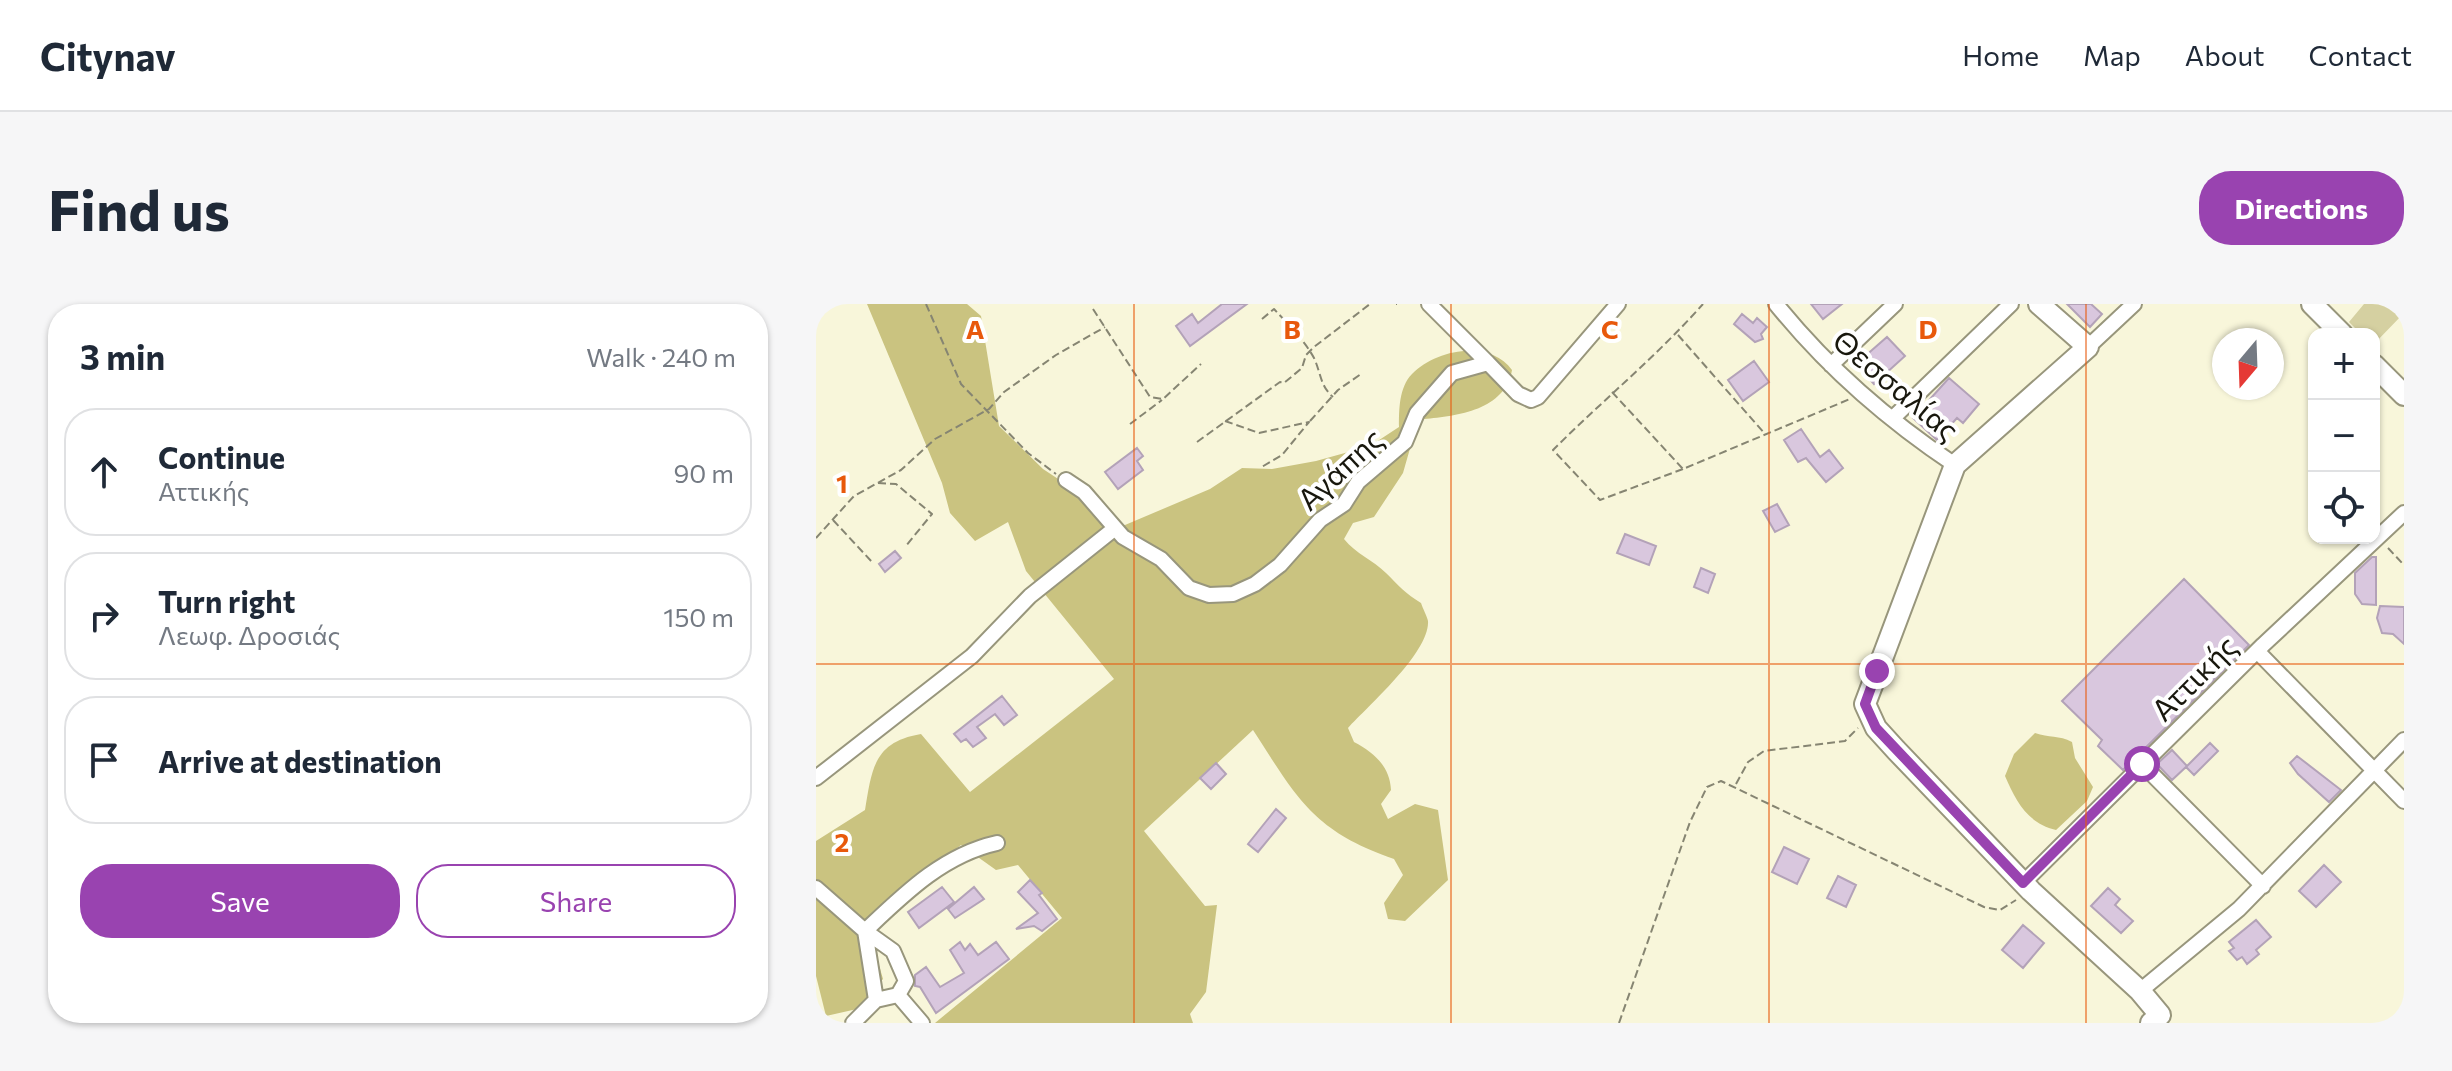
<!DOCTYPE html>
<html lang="en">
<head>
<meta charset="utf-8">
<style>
  :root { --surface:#fff; --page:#f6f6f7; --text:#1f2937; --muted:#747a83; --line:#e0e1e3; --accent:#9943b0 }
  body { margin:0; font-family:Commissioner,sans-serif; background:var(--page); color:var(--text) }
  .controls { position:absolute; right:24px; top:24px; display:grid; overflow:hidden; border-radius:16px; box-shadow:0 2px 6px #0004 }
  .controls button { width:72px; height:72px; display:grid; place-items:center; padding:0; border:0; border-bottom:2px solid var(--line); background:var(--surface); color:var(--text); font:40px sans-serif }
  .compass { position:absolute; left:1396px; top:24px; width:72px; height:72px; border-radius:50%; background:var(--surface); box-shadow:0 2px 6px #0004; rotate:199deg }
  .stop { position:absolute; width:24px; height:24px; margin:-18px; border:6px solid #9943b0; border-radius:50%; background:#fff }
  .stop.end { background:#9943b0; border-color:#fff; box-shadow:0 2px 8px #0008 }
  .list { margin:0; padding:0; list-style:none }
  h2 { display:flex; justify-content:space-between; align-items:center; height:104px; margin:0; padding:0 32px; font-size:34px }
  h2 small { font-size:26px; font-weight:400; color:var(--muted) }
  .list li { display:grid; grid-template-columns:52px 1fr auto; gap:24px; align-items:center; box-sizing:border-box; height:128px; margin:0 16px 16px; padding:0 16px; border:2px solid var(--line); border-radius:32px }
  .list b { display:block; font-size:30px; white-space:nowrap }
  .list p { margin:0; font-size:26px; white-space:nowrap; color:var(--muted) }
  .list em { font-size:26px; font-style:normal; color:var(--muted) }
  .actions { display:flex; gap:16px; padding:24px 32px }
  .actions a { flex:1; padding:18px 0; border:2px solid var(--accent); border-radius:32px; text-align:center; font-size:28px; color:var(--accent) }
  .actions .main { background:var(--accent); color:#fff }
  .icon { flex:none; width:44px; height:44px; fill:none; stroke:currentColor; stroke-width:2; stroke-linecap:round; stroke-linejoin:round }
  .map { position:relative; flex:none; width:1588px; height:719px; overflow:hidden; border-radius:32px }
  header { display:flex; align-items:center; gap:48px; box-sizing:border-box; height:112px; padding:0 40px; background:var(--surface); border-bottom:2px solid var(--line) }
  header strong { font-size:38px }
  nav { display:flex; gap:44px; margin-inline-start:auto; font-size:28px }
  .intro { display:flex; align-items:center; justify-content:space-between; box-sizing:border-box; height:192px; padding:0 48px }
  h1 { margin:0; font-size:56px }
  .button { padding:20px 36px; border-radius:32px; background:var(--accent); color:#fff; font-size:28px; font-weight:700 }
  main { display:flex; gap:48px; padding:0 48px }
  aside { flex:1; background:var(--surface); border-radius:32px; box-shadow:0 2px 6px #0004 }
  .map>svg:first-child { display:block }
</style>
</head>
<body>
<header>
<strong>Citynav</strong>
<nav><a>Home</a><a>Map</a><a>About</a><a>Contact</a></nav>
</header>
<div class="intro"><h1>Find us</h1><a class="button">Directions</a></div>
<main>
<aside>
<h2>3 min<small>Walk · 240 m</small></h2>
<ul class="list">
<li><svg class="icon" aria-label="ahead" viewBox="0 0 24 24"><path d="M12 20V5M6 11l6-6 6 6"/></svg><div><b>Continue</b><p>Αττικής</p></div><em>90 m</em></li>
<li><svg class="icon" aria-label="right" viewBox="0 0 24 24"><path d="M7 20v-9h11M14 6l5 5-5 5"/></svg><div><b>Turn right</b><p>Λεωφ. Δροσιάς</p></div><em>150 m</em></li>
<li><svg class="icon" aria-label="arrive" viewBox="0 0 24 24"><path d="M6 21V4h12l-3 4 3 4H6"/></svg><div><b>Arrive at destination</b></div></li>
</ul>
<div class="actions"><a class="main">Save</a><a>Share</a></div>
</aside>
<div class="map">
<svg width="1588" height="719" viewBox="0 0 1588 719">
  <rect width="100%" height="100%" fill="#f8f6da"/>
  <path fill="#d5d0a1" d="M1548,0H1588V9L1558,40V30H1545L1533,18Z"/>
  <path fill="#cac380" d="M51,0H151L165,12L183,122L227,165L265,190L290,221H309L394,185L426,164L456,165L500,157L554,142L583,123C583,106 583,83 596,70C620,45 674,35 696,66C689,106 642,112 608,115L597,134L587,169L558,213L537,219L528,235C540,250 557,256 570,269C582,281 590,290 605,299C607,305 611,312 612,317C614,348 552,402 532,424L538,438C559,449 574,463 575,486L565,500L572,515L599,500L622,506L632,576L589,617L572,615L568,599L587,571L578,555C497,527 481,494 437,426L328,527L389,602L401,601L390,688L374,710L377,719H119L246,614L202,561L180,566L145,541L50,616L67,675L41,705L10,712L0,672V537L49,506C56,464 58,438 105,430L154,488L298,375L210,267L192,218L159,237L134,209L126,179Z
    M1219,429C1233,434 1243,431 1256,438L1259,454L1277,483L1271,497L1240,526C1211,519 1200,497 1189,472L1198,450Z"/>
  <path fill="#d9c7de" stroke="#b3a2b8" stroke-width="2" d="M406,0H431L374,42L360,22L376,10L382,19Z
    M995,0H1026L1007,15Z
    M1251,0H1275L1286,10L1274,23Z
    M926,10L937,19L941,14L951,23L945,30L947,35L939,38L918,20Z
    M1071,33L1089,52L1058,80L1040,60Z
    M938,57L953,78L927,97L912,76Z
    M1133,74L1163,100L1147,119L1141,114L1121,136L1097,114Z
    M985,125L1004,153L1013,146L1027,164L1010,178L990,154L982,158L968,136Z
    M321,144L327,152L321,157L327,166L302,185L289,168Z
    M961,200L973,221L959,228L947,207Z
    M809,230L840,242L833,261L801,249Z
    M79,247L85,254L69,268L63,260Z
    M1556,253H1560V301L1546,300L1539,290V269Z
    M885,264L899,270L892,289L878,283Z
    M1368,275L1433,341L1307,466L1282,442L1286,436L1246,397Z
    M1564,302L1588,303V340L1577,330L1566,329L1561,314Z
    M186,392L201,411L188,421L179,410L161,423L170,434L157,443L150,435L145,438L138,430Z
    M1394,439L1402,447L1378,471L1370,463L1356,476L1341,460L1356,446L1371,462Z
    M1481,452L1525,486L1513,498L1482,470L1474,459Z
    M400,459L410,470L395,485L384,474Z
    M460,505L470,514L442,548L432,540Z
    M968,543L993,555L981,580L956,568Z
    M1508,561L1525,578L1500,603L1483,587Z
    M1022,572L1040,581L1030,603L1011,594Z
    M214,576L226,589L223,591L241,615L226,627L218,622L200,625L222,609L202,588Z
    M126,583L138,598L103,624L92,608Z
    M158,583L168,595L139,614L132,605Z
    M1292,584L1304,595L1299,601L1317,617L1305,629L1275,602Z
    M1440,616L1455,633L1440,646L1443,650L1431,660L1426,653L1421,656L1413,647L1418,644L1413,638Z
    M1207,621L1228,639L1207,664L1186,646Z
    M144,638L149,646L154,640L162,651L180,638L193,655L120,709L104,683L99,682V671L110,663L124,683L148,669L134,646Z"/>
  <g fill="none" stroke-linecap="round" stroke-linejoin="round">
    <defs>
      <path id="street" d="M613,0L672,59
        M960,0C1010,62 1073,117 1139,161
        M1272,43L1318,0
        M1015,61L1079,0
        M1078,113L1195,0
        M250,176L268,188L307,233L345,255L373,284L393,291L417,290L439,280L464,261L504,216L528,200L542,178L589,138L601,109L636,69L672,59L702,90L715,96L722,93L802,0
        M1441,347L1588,497
        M1326,460L1447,582
        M0,474L156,352L214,292L298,225
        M1207,579L1447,341L1588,209
        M0,584L49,627L60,696L82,691L106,719
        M1324,687L1423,605L1588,436
        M82,691L90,677L77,647L49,627C88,590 127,551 181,539
        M37,719L60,696"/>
      <path id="secondary" d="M1223,0L1272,43L1139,161L1049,400L1060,424L1080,446L1215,587L1324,687L1344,711L1335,719
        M1496,0L1526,30
        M1558,61L1588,91"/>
    </defs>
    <use href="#street" stroke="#98967c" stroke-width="18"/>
    <use href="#secondary" stroke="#98967c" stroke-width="24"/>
    <path stroke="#868572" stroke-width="2" stroke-dasharray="8 4" stroke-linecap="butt" d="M110,0L145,80L212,149L240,170
      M580,0H581
      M277,5L334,93L347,95L385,60
      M446,15L458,5C471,19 489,37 498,54C505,69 504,82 517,93
      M862,31L950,131
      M796,88L867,165L1034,95
      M409,117L443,129L493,118L466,151L444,164
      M494,117L522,86L545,70
      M314,120L346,96
      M381,138L464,78L468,79L486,64L490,51L498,43L554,0
      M867,165L784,196L737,146C786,97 841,52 887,0
      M62,179L80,180L116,210L89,243
      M17,216L56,258
      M0,234L38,192L85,166L119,135L173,105L188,88L240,51L289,23
      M1572,244L1588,261
      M920,480L932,458L948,447L1029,437L1042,424
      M803,719L874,518L891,483L905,477L1168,603L1184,606L1200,596"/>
    <use href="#street" stroke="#fff" stroke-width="14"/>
    <use href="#secondary" stroke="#fff" stroke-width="20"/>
  </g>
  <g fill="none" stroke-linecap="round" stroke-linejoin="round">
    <path stroke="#9943b0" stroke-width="10" d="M1061,367L1049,400L1060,424L1207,579L1326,460"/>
  </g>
  <path fill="none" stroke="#e8590c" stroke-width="2" stroke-opacity="0.55" d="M318,0V719M635,0V719M953,0V719M1270,0V719M0,360H1588"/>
  <g text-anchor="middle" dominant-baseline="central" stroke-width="8" stroke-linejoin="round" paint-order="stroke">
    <g font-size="30" fill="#18170d" stroke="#fff">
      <text transform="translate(1081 80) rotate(40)">Θεσσαλίας</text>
      <text transform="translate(523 164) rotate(-43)">Αγάπης</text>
      <text transform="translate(1377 373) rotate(-45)">Αττικής</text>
    </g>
  </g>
  <g font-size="26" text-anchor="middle" font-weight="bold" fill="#e8590c" stroke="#fff" stroke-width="8" stroke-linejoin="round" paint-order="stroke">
    <text x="159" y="35">A</text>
    <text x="476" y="35">B</text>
    <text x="794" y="35">C</text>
    <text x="1112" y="35">D</text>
    <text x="26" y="189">1</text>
    <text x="26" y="548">2</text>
  </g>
</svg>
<div class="controls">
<button>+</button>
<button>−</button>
<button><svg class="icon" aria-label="locate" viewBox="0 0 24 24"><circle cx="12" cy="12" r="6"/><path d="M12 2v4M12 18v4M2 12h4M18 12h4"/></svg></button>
</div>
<svg class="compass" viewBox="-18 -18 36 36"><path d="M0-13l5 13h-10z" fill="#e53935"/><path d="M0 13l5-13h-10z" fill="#747a83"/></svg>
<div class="stop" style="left:1326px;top:460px"></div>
<div class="stop end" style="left:1061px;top:367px"></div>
</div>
</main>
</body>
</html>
